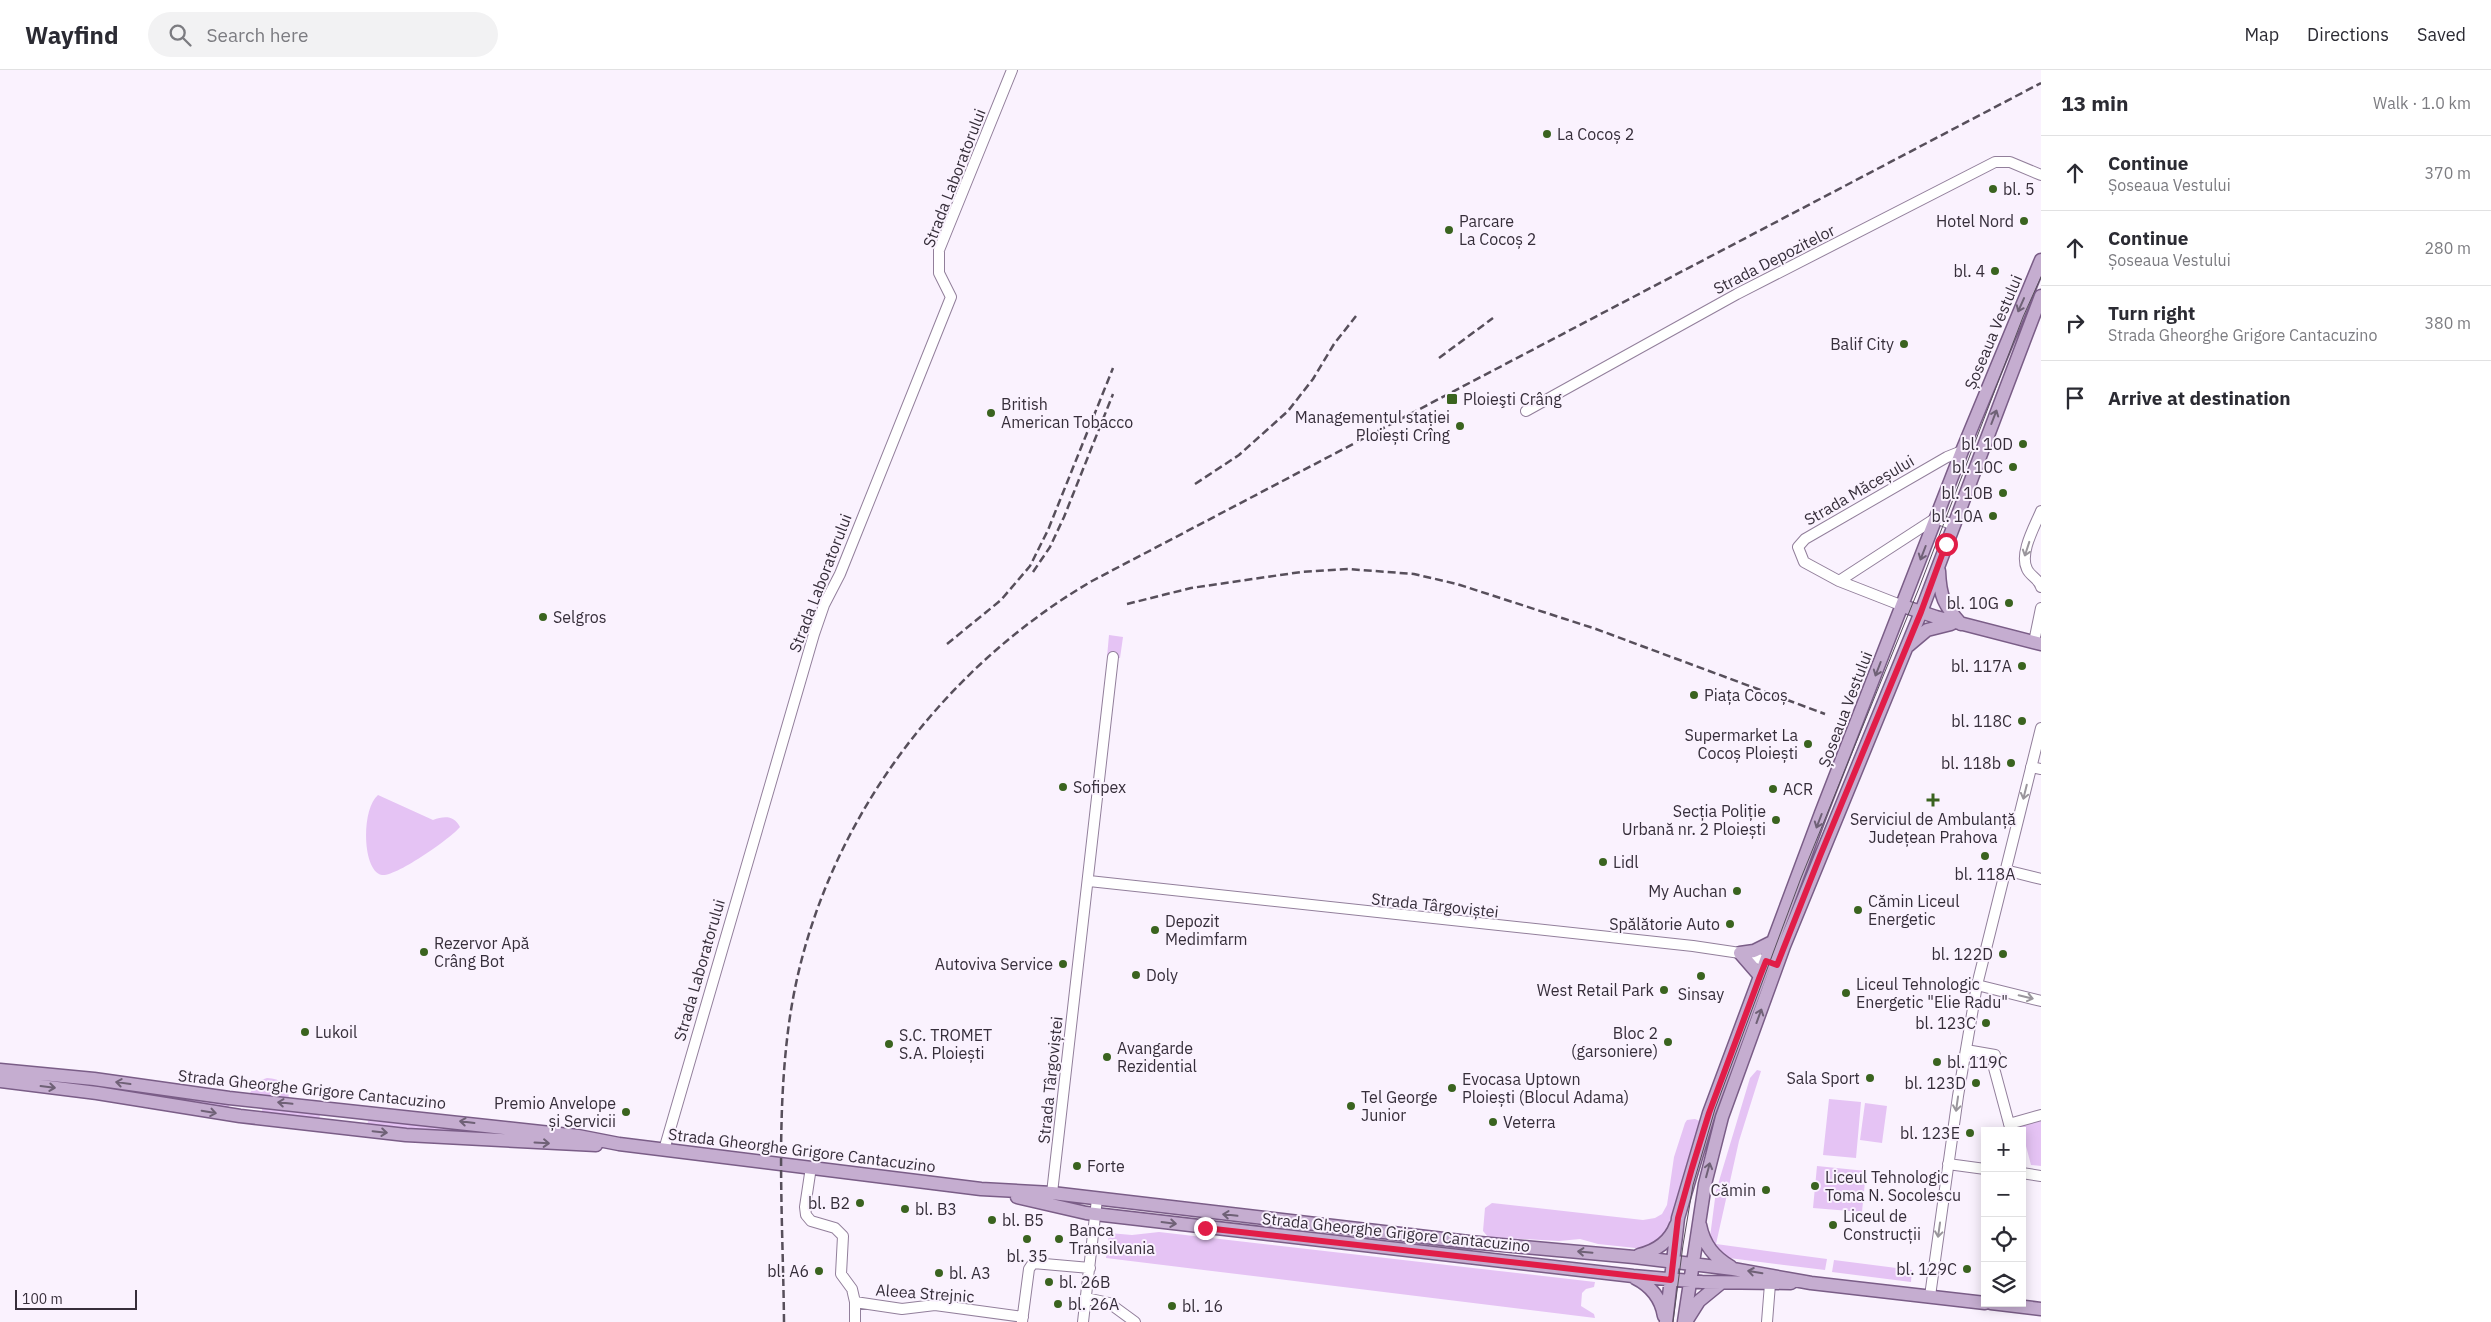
<!DOCTYPE html>
<html lang="en">
<head>
<meta charset="utf-8">
<style>
  :root { --surface:#fff; --page:#f2f2f3; --text:#2b2b33; --muted:#7c7c81; --line:#e1e1e2 }
  body { margin:0; font-family:"IBM Plex Sans",sans-serif; background:var(--page); color:var(--text) }
  .controls { position:absolute; right:15px; bottom:15px; display:grid; overflow:hidden; border-radius:0px; box-shadow:0 2px 12px #0003 }
  .controls button { width:45px; height:45px; display:grid; place-items:center; padding:0; border:0; border-bottom:1px solid var(--line); background:var(--surface); color:var(--text); font:25px sans-serif }
  .scale { position:absolute; left:15px; bottom:12px; width:122px; box-sizing:border-box; padding-left:5px; border:2px solid #362e3a; border-top:0; font-size:14px; line-height:18px; white-space:nowrap; color:#362e3a; -webkit-text-stroke:4px #faf2fe; paint-order:stroke }
  .stop { position:absolute; width:15px; height:15px; margin:-11px; border:4px solid #e11d48; border-radius:50%; background:#fff }
  .stop.end { background:#e11d48; border-color:#fff; box-shadow:0 1px 5px #0008 }
  .list { margin:0; padding:0; list-style:none }
  h2 { display:flex; justify-content:space-between; align-items:center; height:65px; margin:0; padding:0 20px; font-size:21px }
  h2 small { font-size:16px; font-weight:400; color:var(--muted) }
  .list li { display:grid; grid-template-columns:32px 1fr auto; gap:15px; align-items:center; box-sizing:border-box; height:75px; padding:0 20px; border-top:1px solid var(--line) }
  .list b { display:block; font-size:19px; white-space:nowrap }
  .list p { margin:0; font-size:16px; white-space:nowrap; color:var(--muted) }
  .list em { font-size:16px; font-style:normal; color:var(--muted) }
  .icon { flex:none; width:28px; height:28px; fill:none; stroke:currentColor; stroke-width:2; stroke-linecap:round; stroke-linejoin:round }
  .map { position:relative; flex:none; width:2041px; height:1252px; overflow:hidden }
  header { display:flex; align-items:center; gap:30px; box-sizing:border-box; height:70px; padding:0 25px; background:var(--surface); border-bottom:1px solid var(--line) }
  header strong { font-size:24px }
  nav { display:flex; gap:28px; margin-inline-start:auto; font-size:18px }
  .search { width:350px; height:45px; background:var(--page); display:flex; align-items:center; gap:12px; box-sizing:border-box; padding:0 18px; border-radius:28px; color:var(--muted); font-size:19px }
  main { display:flex }
  aside { flex:1; background:var(--surface) }
  .map>svg:first-child { display:block }
</style>
</head>
<body>
<header>
<strong>Wayfind</strong>
<div class="search"><svg class="icon" aria-label="search" viewBox="0 0 24 24"><circle cx="10" cy="10" r="6"/><path d="M15 15l6 6"/></svg>Search here</div>
<nav><a>Map</a><a>Directions</a><a>Saved</a></nav>
</header>
<main>
<div class="map">
<svg width="2041" height="1252" viewBox="0 0 2041 1252">
  <rect width="100%" height="100%" fill="#faf2fe"/>
  <path fill="#e5c3f4" d="M1109,565L1123,567L1120,588L1107,587Z
    M378,725L433,750C444,746 454,745 460,757C451,768 396,807 382,805C362,801 361,739 378,725Z
    M1757,1000L1761,1001L1739,1071L1716,1174L1827,1189L1825,1200L1729,1188L1713,1177L1710,1167L1716,1121L1750,1008Z
    M267,1008C281,1009 288,1014 289,1028L250,1023L258,1011Z
    M121,1018L230,1032L228,1039L122,1020Z
    M1829,1029L1861,1032L1856,1088L1823,1085Z
    M1865,1033L1887,1036L1882,1073L1860,1070Z
    M262,1038L320,1044L319,1051L262,1045Z
    M1695,1049L1700,1051L1671,1156L1664,1168L1645,1179L1598,1174L1580,1169L1559,1171L1488,1167L1483,1161L1485,1138L1492,1133L1643,1150L1655,1148L1662,1144L1667,1135L1674,1087L1685,1053L1687,1050Z
    M2041,1049V1096L2031,1095L2022,1061L2019,1056Z
    M368,1051L421,1054L538,1071L367,1055Z
    M1817,1096L1866,1101L1862,1142L1813,1138Z
    M1159,1162L1595,1212L1594,1217L1586,1219L1582,1223L1581,1236L1594,1244L1595,1248L1106,1188L1109,1163L1132,1165Z
    M1834,1190L1912,1200L1911,1212L1832,1202Z"/>
  <g fill="none" stroke-linecap="round" stroke-linejoin="round">
    <defs>
      <path id="minor" d="M1526,341L1737,224L1995,92H2010L2041,105
        M2041,441C2035,456 2019,483 2027,499C2030,506 2039,509 2041,517
        M1839,511L1936,448L1953,455
        M1903,536L1839,511L1804,492L1798,477L1805,469L1947,387L1962,381
        M2034,572L2041,538
        M2031,697L2041,699
        M2005,800L2041,809
        M1089,811L1693,876L1740,883L1772,893
        M1977,915L2041,931
        M1966,980L1995,985L1994,998L2011,1061
        M2009,1054L2041,1045
        M664,1080L814,564L824,535L840,504L951,227L939,203V180L1012,0
        M1948,1094L1985,1099
        M811,1097L805,1137L806,1145L811,1151L835,1158L843,1166L841,1204L852,1219L855,1232V1252
        M2022,1103L2041,1106
        M1052,1123L1113,587
        M1930,1226L1958,1026L1977,915L2041,658
        M1086,1228L1109,1233L1135,1252
        M855,1232L902,1239L935,1235L1023,1247
        M1022,1252L1029,1199L1033,1193L1090,1198
        M1083,1252L1097,1129
        M1767,1252L1770,1214"/>
      <path id="major" d="M1939,501C1940,527 1944,535 1961,554
        M1903,536L1936,547L2041,574
        M1908,576L1927,560L1951,554
        M1740,883L1754,881L1772,872
        M1740,883L1760,906
        M0,1000L94,1009L229,1028L578,1066L619,1074L981,1119L1052,1123L1469,1172L1634,1187L1733,1199L1811,1213L1985,1233
        M0,1011L97,1023L240,1046L406,1065L596,1075
        M1017,1127L1086,1143L1633,1206L1702,1212L1791,1213
        M1700,1155C1704,1175 1714,1187 1731,1197
        M1639,1185C1656,1181 1670,1171 1676,1155
        M1635,1208C1651,1216 1661,1228 1664,1246
        M1991,1233L2041,1239
        M1687,1250L1699,1231L1721,1213
        M1666,1252L1678,1148L1709,1043L1821,743L1962,381L2041,190
        M1684,1252L1705,1114L1722,1047L1784,876L1921,542L2041,226"/>
    </defs>
    <use href="#minor" stroke="#927f9b" stroke-width="12"/>
    <use href="#major" stroke="#7a5d87" stroke-width="15"/>
    <use href="#minor" stroke="#fff" stroke-width="10"/>
    <use href="#major" stroke="#c5add0" stroke-width="12"/>
    <path stroke="#574f5b" stroke-width="1" d="M1673,1252L1683,1175L1693,1115L1715,1039L1801,808L1919,518L2023,247L2041,207"/>
    <path stroke="#574f5b" stroke-width="2.5" stroke-dasharray="8 4" stroke-linecap="butt" d="M1439,288L1493,248
      M1195,414L1239,385L1288,341L1313,309L1334,274L1356,246
      M1033,502L1050,477L1064,447L1113,324
      M1127,534L1191,518L1301,502L1348,499L1414,504L1457,514L1596,559L1825,644
      M947,574L1001,530L1030,496L1048,460L1113,298
      M784,1252C783,1155 776,1057 788,961C811,774 931,605 1092,511L2041,13"/>
  </g>
  <defs><path id="oneway-shaft" d="M-6 0H5M1.5-3L5.5 0L1.5 3" fill="none" stroke-width="1.6" stroke-linecap="round" stroke-linejoin="round" transform="scale(1.25)"/></defs>
  <g stroke="#6f6176">
    <use href="#oneway-shaft" transform="translate(2021 235) rotate(114)"/>
    <use href="#oneway-shaft" transform="translate(1994 347) rotate(-69)"/>
    <use href="#oneway-shaft" transform="translate(1923 483) rotate(111)"/>
    <use href="#oneway-shaft" transform="translate(1878 599) rotate(111)"/>
    <use href="#oneway-shaft" transform="translate(1819 751) rotate(111)"/>
    <use href="#oneway-shaft" transform="translate(1759 946) rotate(-70)"/>
    <use href="#oneway-shaft" transform="translate(123 1013) rotate(-172)"/>
    <use href="#oneway-shaft" transform="translate(48 1017) rotate(7)"/>
    <use href="#oneway-shaft" transform="translate(285 1033) rotate(-174)"/>
    <use href="#oneway-shaft" transform="translate(209 1042) rotate(10)"/>
    <use href="#oneway-shaft" transform="translate(467 1052) rotate(-173)"/>
    <use href="#oneway-shaft" transform="translate(380 1062) rotate(6)"/>
    <use href="#oneway-shaft" transform="translate(542 1073) rotate(3)"/>
    <use href="#oneway-shaft" transform="translate(1708 1100) rotate(-75)"/>
    <use href="#oneway-shaft" transform="translate(1230 1145) rotate(-174)"/>
    <use href="#oneway-shaft" transform="translate(1169 1153) rotate(7)"/>
    <use href="#oneway-shaft" transform="translate(1585 1182) rotate(-175)"/>
    <use href="#oneway-shaft" transform="translate(1755 1202) rotate(-171)"/>
  </g>
  <g stroke="#9a969c">
    <use href="#oneway-shaft" transform="translate(2027 479) rotate(108)"/>
    <use href="#oneway-shaft" transform="translate(2025 722) rotate(104)"/>
    <use href="#oneway-shaft" transform="translate(2026 927) rotate(13)"/>
    <use href="#oneway-shaft" transform="translate(1957 1034) rotate(98)"/>
    <use href="#oneway-shaft" transform="translate(1939 1160) rotate(98)"/>
  </g>
  <g fill="none" stroke-linecap="round" stroke-linejoin="round">
    <path stroke="#e11d48" stroke-width="6" d="M1205,1158L1671,1210L1678,1148L1692,1098L1709,1043L1760,906L1766,891L1777,895L1820,786L1921,542L1946,474"/>
  </g>
  <g fill="#3a631f" stroke="#faf2fe" stroke-width="2">
    <circle cx="1547" cy="64" r="5"/>
    <circle cx="1993" cy="119" r="5"/>
    <circle cx="2024" cy="151" r="5"/>
    <circle cx="1449" cy="160" r="5"/>
    <circle cx="1995" cy="201" r="5"/>
    <circle cx="1904" cy="274" r="5"/>
    <rect x="1446" y="323" width="12" height="12" rx="2.5"/>
    <circle cx="991" cy="343" r="5"/>
    <circle cx="1460" cy="356" r="5"/>
    <circle cx="2023" cy="374" r="5"/>
    <circle cx="2013" cy="397" r="5"/>
    <circle cx="2003" cy="423" r="5"/>
    <circle cx="1993" cy="446" r="5"/>
    <circle cx="2009" cy="533" r="5"/>
    <circle cx="543" cy="547" r="5"/>
    <circle cx="2022" cy="596" r="5"/>
    <circle cx="1694" cy="625" r="5"/>
    <circle cx="2022" cy="651" r="5"/>
    <circle cx="1808" cy="674" r="5"/>
    <circle cx="2011" cy="693" r="5"/>
    <circle cx="1063" cy="717" r="5"/>
    <circle cx="1773" cy="719" r="5"/>
    <path d="M1930.5 722.5h5v5h5v5h-5v5h-5v-5h-5v-5h5z"/>
    <circle cx="1776" cy="750" r="5"/>
    <circle cx="1985" cy="786" r="5"/>
    <circle cx="1603" cy="792" r="5"/>
    <circle cx="1737" cy="821" r="5"/>
    <circle cx="1858" cy="840" r="5"/>
    <circle cx="1730" cy="854" r="5"/>
    <circle cx="1155" cy="860" r="5"/>
    <circle cx="424" cy="882" r="5"/>
    <circle cx="2003" cy="884" r="5"/>
    <circle cx="1063" cy="894" r="5"/>
    <circle cx="1136" cy="905" r="5"/>
    <circle cx="1701" cy="906" r="5"/>
    <circle cx="1664" cy="920" r="5"/>
    <circle cx="1846" cy="923" r="5"/>
    <circle cx="1986" cy="953" r="5"/>
    <circle cx="305" cy="962" r="5"/>
    <circle cx="1668" cy="972" r="5"/>
    <circle cx="889" cy="974" r="5"/>
    <circle cx="1107" cy="987" r="5"/>
    <circle cx="1937" cy="992" r="5"/>
    <circle cx="1870" cy="1008" r="5"/>
    <circle cx="1976" cy="1013" r="5"/>
    <circle cx="1452" cy="1018" r="5"/>
    <circle cx="1351" cy="1036" r="5"/>
    <circle cx="626" cy="1042" r="5"/>
    <circle cx="1493" cy="1052" r="5"/>
    <circle cx="1970" cy="1063" r="5"/>
    <circle cx="1077" cy="1096" r="5"/>
    <circle cx="1815" cy="1116" r="5"/>
    <circle cx="1766" cy="1120" r="5"/>
    <circle cx="860" cy="1133" r="5"/>
    <circle cx="905" cy="1139" r="5"/>
    <circle cx="992" cy="1150" r="5"/>
    <circle cx="1833" cy="1155" r="5"/>
    <circle cx="1027" cy="1169" r="5"/>
    <circle cx="1059" cy="1169" r="5"/>
    <circle cx="1967" cy="1199" r="5"/>
    <circle cx="819" cy="1201" r="5"/>
    <circle cx="939" cy="1203" r="5"/>
    <circle cx="1049" cy="1212" r="5"/>
    <circle cx="1058" cy="1234" r="5"/>
    <circle cx="1172" cy="1236" r="5"/>
  </g>
  <g text-anchor="middle" dominant-baseline="central" stroke-width="4" stroke-linejoin="round" paint-order="stroke">
    <g font-size="16" fill="#362e3a" stroke="#faf2fe" text-anchor="start">
      <text x="1557" y="64">La Cocoș 2</text>
      <text x="2003" y="119">bl. 5</text>
      <text x="1459" y="151">Parcare<tspan x="1459" dy="18">La Cocoș 2</tspan></text>
      <text x="2014" y="151" text-anchor="end">Hotel Nord</text>
      <text x="1985" y="201" text-anchor="end">bl. 4</text>
      <text x="1894" y="274" text-anchor="end">Balif City</text>
      <text x="1463" y="329">Ploieşti Crâng</text>
      <text x="1001" y="334">British<tspan x="1001" dy="18">American Tobacco</tspan></text>
      <text x="1450" y="347" text-anchor="end">Managementul stației<tspan x="1450" dy="18">Ploiești Crîng</tspan></text>
      <text x="2013" y="374" text-anchor="end">bl. 10D</text>
      <text x="2003" y="397" text-anchor="end">bl. 10C</text>
      <text x="1993" y="423" text-anchor="end">bl. 10B</text>
      <text x="1983" y="446" text-anchor="end">bl. 10A</text>
      <text x="1999" y="533" text-anchor="end">bl. 10G</text>
      <text x="553" y="547">Selgros</text>
      <text x="2012" y="596" text-anchor="end">bl. 117A</text>
      <text x="1704" y="625">Piața Cocoș</text>
      <text x="2012" y="651" text-anchor="end">bl. 118C</text>
      <text x="1798" y="665" text-anchor="end">Supermarket La<tspan x="1798" dy="18">Cocoș Ploiești</tspan></text>
      <text x="2001" y="693" text-anchor="end">bl. 118b</text>
      <text x="1073" y="717">Sofipex</text>
      <text x="1783" y="719">ACR</text>
      <text x="1766" y="741" text-anchor="end">Secția Poliție<tspan x="1766" dy="18">Urbană nr. 2 Ploiești</tspan></text>
      <text x="1933" y="749" text-anchor="middle">Serviciul de Ambulanță<tspan x="1933" dy="18">Județean Prahova</tspan></text>
      <text x="1613" y="792">Lidl</text>
      <text x="1985" y="804" text-anchor="middle">bl. 118A</text>
      <text x="1727" y="821" text-anchor="end">My Auchan</text>
      <text x="1868" y="831">Cămin Liceul<tspan x="1868" dy="18">Energetic</tspan></text>
      <text x="1165" y="851">Depozit<tspan x="1165" dy="18">Medimfarm</tspan></text>
      <text x="1720" y="854" text-anchor="end">Spălătorie Auto</text>
      <text x="434" y="873">Rezervor Apă<tspan x="434" dy="18">Crâng Bot</tspan></text>
      <text x="1993" y="884" text-anchor="end">bl. 122D</text>
      <text x="1053" y="894" text-anchor="end">Autoviva Service</text>
      <text x="1146" y="905">Doly</text>
      <text x="1856" y="914">Liceul Tehnologic<tspan x="1856" dy="18">Energetic "Elie Radu"</tspan></text>
      <text x="1654" y="920" text-anchor="end">West Retail Park</text>
      <text x="1701" y="924" text-anchor="middle">Sinsay</text>
      <text x="1976" y="953" text-anchor="end">bl. 123C</text>
      <text x="315" y="962">Lukoil</text>
      <text x="1658" y="963" text-anchor="end">Bloc 2<tspan x="1658" dy="18">(garsoniere)</tspan></text>
      <text x="899" y="965">S.C. TROMET<tspan x="899" dy="18">S.A. Ploiești</tspan></text>
      <text x="1117" y="978">Avangarde<tspan x="1117" dy="18">Rezidential</tspan></text>
      <text x="1947" y="992">bl. 119C</text>
      <text x="1860" y="1008" text-anchor="end">Sala Sport</text>
      <text x="1462" y="1009">Evocasa Uptown<tspan x="1462" dy="18">Ploiești (Blocul Adama)</tspan></text>
      <text x="1966" y="1013" text-anchor="end">bl. 123D</text>
      <text x="1361" y="1027">Tel George<tspan x="1361" dy="18">Junior</tspan></text>
      <text x="616" y="1033" text-anchor="end">Premio Anvelope<tspan x="616" dy="18">și Servicii</tspan></text>
      <text x="1503" y="1052">Veterra</text>
      <text x="1960" y="1063" text-anchor="end">bl. 123E</text>
      <text x="1087" y="1096">Forte</text>
      <text x="1825" y="1107">Liceul Tehnologic<tspan x="1825" dy="18">Toma N. Socolescu</tspan></text>
      <text x="1756" y="1120" text-anchor="end">Cămin</text>
      <text x="850" y="1133" text-anchor="end">bl. B2</text>
      <text x="915" y="1139">bl. B3</text>
      <text x="1843" y="1146">Liceul de<tspan x="1843" dy="18">Construcții</tspan></text>
      <text x="1002" y="1150">bl. B5</text>
      <text x="1069" y="1160">Banca<tspan x="1069" dy="18">Transilvania</tspan></text>
      <text x="1027" y="1186" text-anchor="middle">bl. 35</text>
      <text x="1957" y="1199" text-anchor="end">bl. 129C</text>
      <text x="809" y="1201" text-anchor="end">bl. A6</text>
      <text x="949" y="1203">bl. A3</text>
      <text x="1059" y="1212">bl. 26B</text>
      <text x="1068" y="1234">bl. 26A</text>
      <text x="1182" y="1236">bl. 16</text>
    </g>
    <g font-size="16" fill="#362e3a" stroke="#faf2fe">
      <text transform="translate(954 108) rotate(-69)">Strada Laboratorului</text>
      <text transform="translate(1774 189) rotate(-27)">Strada Depozitelor</text>
      <text transform="translate(1993 262) rotate(-67)">Șoseaua Vestului</text>
      <text transform="translate(1859 420) rotate(-30)">Strada Măceșului</text>
      <text transform="translate(820 513) rotate(-69)">Strada Laboratorului</text>
      <text transform="translate(1845 639) rotate(-69)">Șoseaua Vestului</text>
      <text transform="translate(1435 835) rotate(6)">Strada Târgoviștei</text>
      <text transform="translate(699 900) rotate(-74)">Strada Laboratorului</text>
      <text transform="translate(1050 1010) rotate(-84)">Strada Târgoviștei</text>
      <text transform="translate(312 1019) rotate(6)">Strada Gheorghe Grigore Cantacuzino</text>
      <text transform="translate(802 1080) rotate(7)">Strada Gheorghe Grigore Cantacuzino</text>
      <text transform="translate(1396 1162) rotate(6)">Strada Gheorghe Grigore Cantacuzino</text>
      <text transform="translate(925 1223) rotate(4)">Aleea Strejnic</text>
    </g>
  </g>
</svg>
<div class="controls">
<button>+</button>
<button>−</button>
<button><svg class="icon" aria-label="locate" viewBox="0 0 24 24"><circle cx="12" cy="12" r="6"/><path d="M12 2v4M12 18v4M2 12h4M18 12h4"/></svg></button>
<button><svg class="icon" aria-label="layers" viewBox="0 0 24 24"><path d="M12 4l9 5-9 5-9-5zM3 14l9 5 9-5"/></svg></button>
</div>
<div class="scale">100 m</div>
<div class="stop" style="left:1946px;top:474px"></div>
<div class="stop end" style="left:1205px;top:1158px"></div>
</div>
<aside>
<h2>13 min<small>Walk · 1.0 km</small></h2>
<ul class="list">
<li><svg class="icon" aria-label="ahead" viewBox="0 0 24 24"><path d="M12 20V5M6 11l6-6 6 6"/></svg><div><b>Continue</b><p>Șoseaua Vestului</p></div><em>370 m</em></li>
<li><svg class="icon" aria-label="ahead" viewBox="0 0 24 24"><path d="M12 20V5M6 11l6-6 6 6"/></svg><div><b>Continue</b><p>Șoseaua Vestului</p></div><em>280 m</em></li>
<li><svg class="icon" aria-label="right" viewBox="0 0 24 24"><path d="M7 20v-9h11M14 6l5 5-5 5"/></svg><div><b>Turn right</b><p>Strada Gheorghe Grigore Cantacuzino</p></div><em>380 m</em></li>
<li><svg class="icon" aria-label="arrive" viewBox="0 0 24 24"><path d="M6 21V4h12l-3 4 3 4H6"/></svg><div><b>Arrive at destination</b></div></li>
</ul>
</aside>
</main>
</body>
</html>
